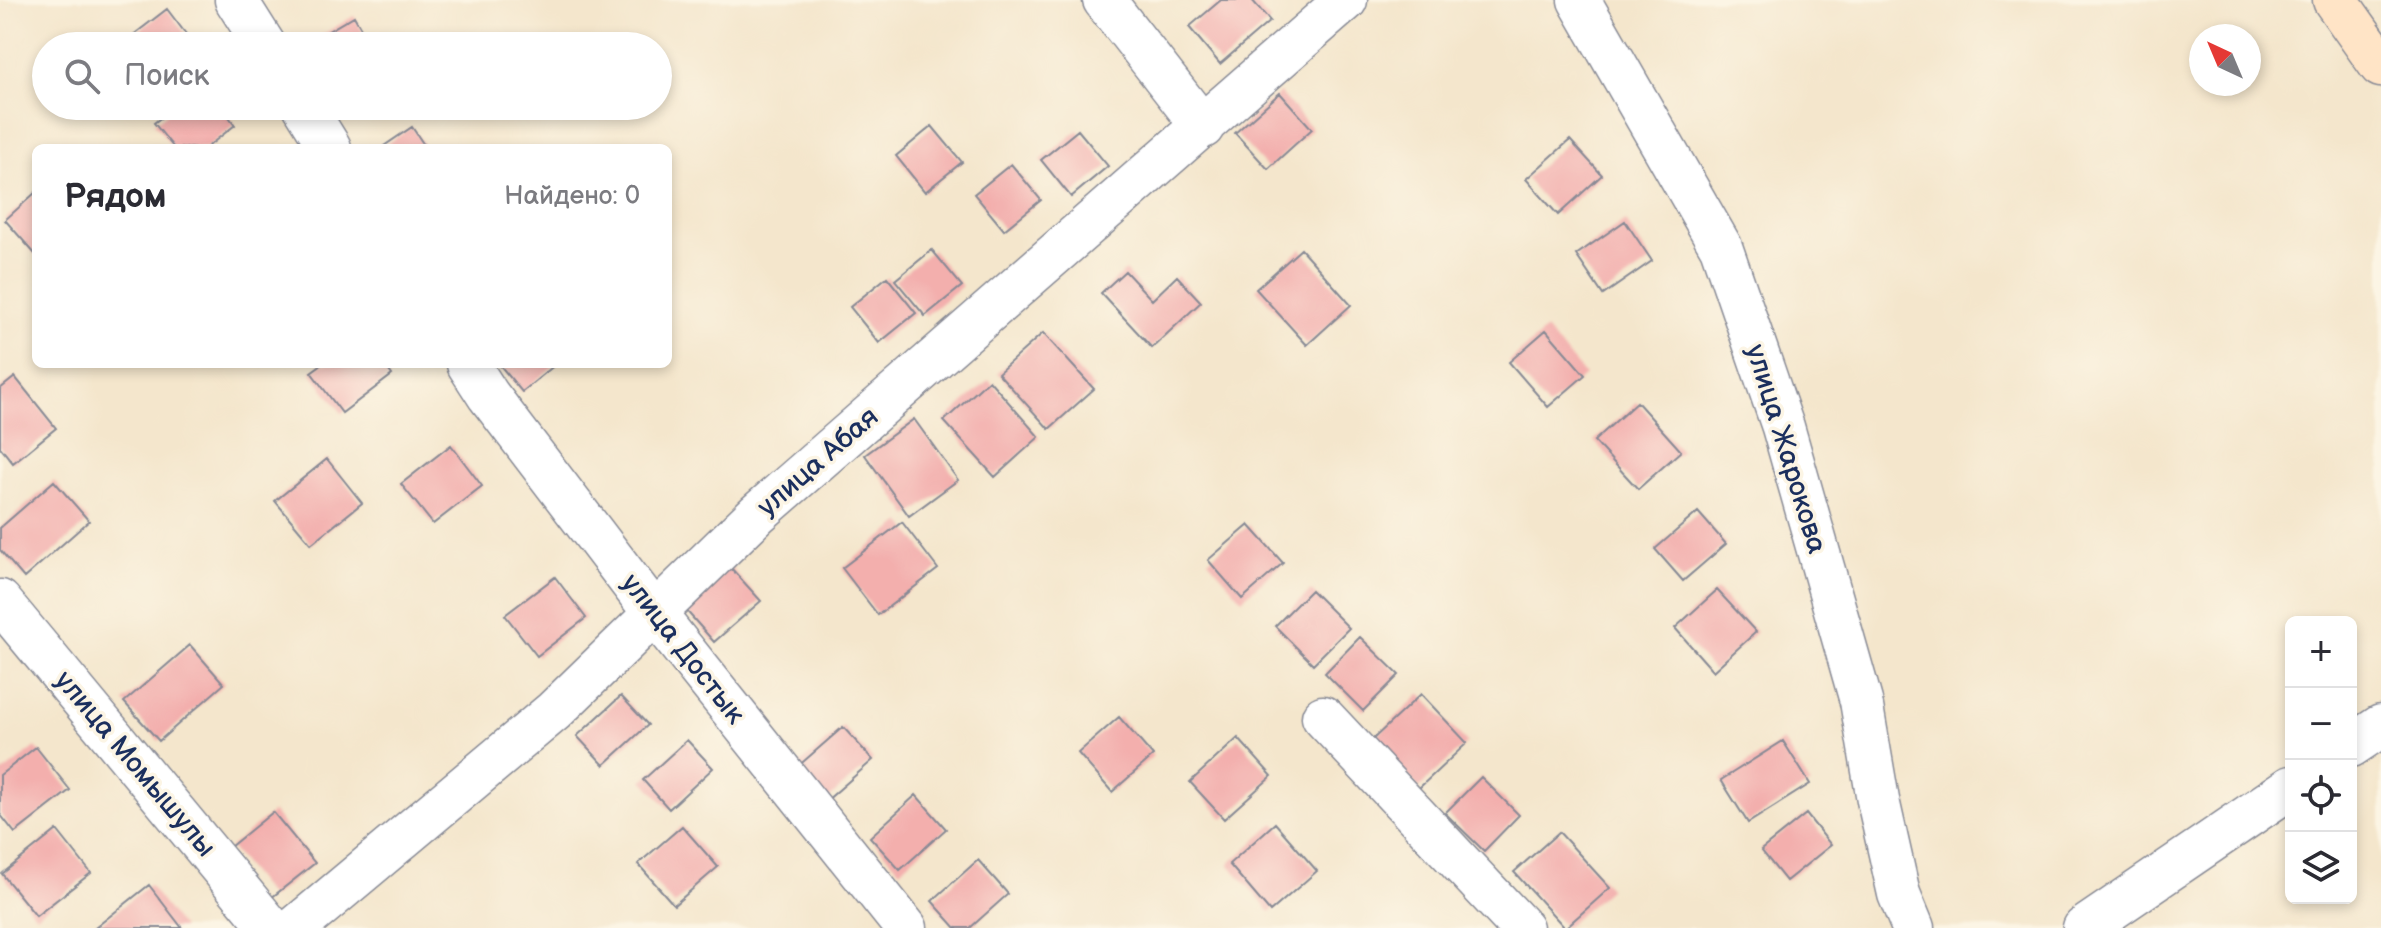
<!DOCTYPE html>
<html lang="ru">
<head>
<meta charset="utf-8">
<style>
  :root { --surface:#fff; --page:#f7f7f7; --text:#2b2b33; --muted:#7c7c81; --line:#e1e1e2 }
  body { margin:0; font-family:"Balsamiq Sans",sans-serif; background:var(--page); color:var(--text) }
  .controls { position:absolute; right:24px; bottom:24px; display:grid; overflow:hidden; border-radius:12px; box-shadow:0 4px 12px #0003 }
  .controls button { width:72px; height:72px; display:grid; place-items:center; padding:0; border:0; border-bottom:2px solid var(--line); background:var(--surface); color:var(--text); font:40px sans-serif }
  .compass { position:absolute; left:2189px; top:24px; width:72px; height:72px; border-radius:50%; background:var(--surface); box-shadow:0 4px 12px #0003; rotate:316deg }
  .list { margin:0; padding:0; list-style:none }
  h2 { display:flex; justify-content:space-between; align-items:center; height:104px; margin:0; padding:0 32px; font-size:34px }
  h2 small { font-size:26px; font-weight:400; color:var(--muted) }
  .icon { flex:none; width:44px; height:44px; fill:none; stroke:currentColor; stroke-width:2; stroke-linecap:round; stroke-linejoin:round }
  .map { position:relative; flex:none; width:2381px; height:928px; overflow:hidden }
  .search { position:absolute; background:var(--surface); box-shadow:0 4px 12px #0003; left:32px; top:32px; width:640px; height:88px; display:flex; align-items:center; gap:20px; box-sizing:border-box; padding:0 28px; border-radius:44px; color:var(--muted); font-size:30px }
  .panel { position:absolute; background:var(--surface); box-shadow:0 4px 12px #0003; left:32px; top:144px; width:640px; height:224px; border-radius:12px }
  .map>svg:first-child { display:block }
</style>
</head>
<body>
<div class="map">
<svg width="2381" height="928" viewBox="0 0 2381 928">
  <rect width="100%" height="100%" fill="#fcf5e5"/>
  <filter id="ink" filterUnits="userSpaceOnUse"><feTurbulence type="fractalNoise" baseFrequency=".0125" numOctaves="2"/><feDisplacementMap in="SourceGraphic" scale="16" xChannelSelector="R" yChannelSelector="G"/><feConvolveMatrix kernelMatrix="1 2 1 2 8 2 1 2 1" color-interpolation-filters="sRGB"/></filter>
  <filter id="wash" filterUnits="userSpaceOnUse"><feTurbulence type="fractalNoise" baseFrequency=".006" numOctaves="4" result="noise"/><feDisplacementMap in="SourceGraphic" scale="32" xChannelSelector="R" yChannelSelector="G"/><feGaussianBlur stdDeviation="1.8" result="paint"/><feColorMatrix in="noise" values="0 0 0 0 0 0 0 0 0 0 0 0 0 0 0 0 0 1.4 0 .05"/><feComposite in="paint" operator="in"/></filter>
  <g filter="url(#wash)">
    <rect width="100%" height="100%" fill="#f4e6cc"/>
    <g id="blocks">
      <path fill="#f3afad" d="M1221,0H1252L1270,21L1220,64L1189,27Z
        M167,9L195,46H119Z
        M354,16L371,46H303Z
        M1280,93L1312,129L1268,169L1235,133Z
        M176,106H221L235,125L206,148H174L154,123Z
        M932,126L962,162L925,192L896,156Z
        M412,127L426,148H381Z
        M1078,130L1108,166L1071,197L1041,160Z
        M1570,140L1602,175L1558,215L1526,179Z
        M1011,164L1041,200L1004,230L974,194Z
        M36,192V255L5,220Z
        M1625,221L1652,261L1603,295L1576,255Z
        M1301,249L1351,305L1307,345L1256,289Z
        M932,250L962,286L925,316L895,280Z
        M1125,271L1152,300L1177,276L1201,302L1152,348L1101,293Z
        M887,277L916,313L879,343L850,307Z
        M1546,330L1585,375L1548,407L1509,362Z
        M1043,333L1094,389L1049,429L998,373Z
        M322,364H384L392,375L342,413L311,372Z
        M499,364H556L522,392Z
        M15,377L56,428L13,463L0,447V389Z
        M989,380L1039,437L995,477L944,421Z
        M1637,402L1681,451L1638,489L1594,441Z
        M914,419L958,480L909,516L865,455Z
        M451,445L482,486L433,524L401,484Z
        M327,459L362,503L311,544L275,501Z
        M54,481L89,521L24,578L0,550V528Z
        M1698,512L1726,544L1683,581L1655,549Z
        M902,522L938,569L878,615L842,568Z
        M1249,525L1283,563L1242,599L1208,560Z
        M730,567L761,601L714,642L684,608Z
        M555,577L586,618L537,656L505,615Z
        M1311,590L1349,628L1313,664L1275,626Z
        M1717,590L1756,632L1713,671L1675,628Z
        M1360,637L1399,675L1363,711L1325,673Z
        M190,645L224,684L159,741L124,702Z
        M1421,694L1467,743L1419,788L1373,739Z
        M621,696L648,725L604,765L577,736Z
        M1119,717L1153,756L1112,792L1078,753Z
        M843,727L873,760L826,801L796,768Z
        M1238,738L1272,776L1224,819L1190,782Z
        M687,740L713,768L669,809L643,780Z
        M1783,741L1810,784L1748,823L1721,780Z
        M36,747L70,790L15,833L0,814V775Z
        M1481,777L1519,815L1484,851L1445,813Z
        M916,795L946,829L900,870L870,837Z
        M273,812L315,863L271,898L230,847Z
        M1806,814L1831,845L1786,881L1761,850Z
        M1275,823L1317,871L1270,912L1229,864Z
        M682,826L718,867L674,905L638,864Z
        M57,830L91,873L36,916L2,874Z
        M1559,832L1610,888L1565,928L1514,872Z
        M978,860L1008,894L970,928H956L932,901Z
        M149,885L182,928H95Z"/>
    </g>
  </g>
  <g filter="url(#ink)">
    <use href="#blocks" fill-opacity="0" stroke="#888a95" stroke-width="2"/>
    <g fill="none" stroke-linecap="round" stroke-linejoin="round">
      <defs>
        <path id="street" d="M236,0L265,46
          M1104,0L1203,127
          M1579,0L1721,247L1783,427L1861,701L1878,800L1899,894L1913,928
          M304,106L330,148
          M468,364L488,395L655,614L906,928
          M0,601L271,928
          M1323,717L1522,928
          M2351,746L2381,726
          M295,928L554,711L757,514L1346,0
          M2084,928L2291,787"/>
        <path id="secondary" d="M2335,0L2381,65"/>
      </defs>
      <use href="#street" stroke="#888a95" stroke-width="45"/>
      <use href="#secondary" stroke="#888a95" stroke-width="47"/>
      <use href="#street" stroke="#fff" stroke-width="42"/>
      <use href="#secondary" stroke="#ffe4c6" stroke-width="44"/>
    </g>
  </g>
  <g text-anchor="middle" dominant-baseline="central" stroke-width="7" stroke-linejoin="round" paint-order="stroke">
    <g font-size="28" fill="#1b2f5e" stroke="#fcf5e5">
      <text transform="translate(1786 449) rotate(73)">улица Жарокова</text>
      <text transform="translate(818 462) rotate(-41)">улица Абая</text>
      <text transform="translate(683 649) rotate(52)">улица Достык</text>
      <text transform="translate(135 764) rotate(50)">улица Момышулы</text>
    </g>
  </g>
</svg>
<div class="controls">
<button>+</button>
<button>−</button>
<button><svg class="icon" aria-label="locate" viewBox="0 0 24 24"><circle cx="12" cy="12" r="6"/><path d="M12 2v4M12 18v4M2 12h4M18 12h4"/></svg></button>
<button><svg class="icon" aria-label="layers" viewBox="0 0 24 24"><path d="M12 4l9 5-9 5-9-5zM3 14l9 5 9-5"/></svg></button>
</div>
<svg class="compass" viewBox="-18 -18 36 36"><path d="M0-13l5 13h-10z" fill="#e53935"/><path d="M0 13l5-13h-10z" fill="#7c7c81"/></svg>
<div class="search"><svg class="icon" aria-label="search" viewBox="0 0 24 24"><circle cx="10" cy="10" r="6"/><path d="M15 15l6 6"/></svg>Поиск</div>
<section class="panel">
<h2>Рядом<small>Найдено: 0</small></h2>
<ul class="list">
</ul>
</section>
</div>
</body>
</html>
